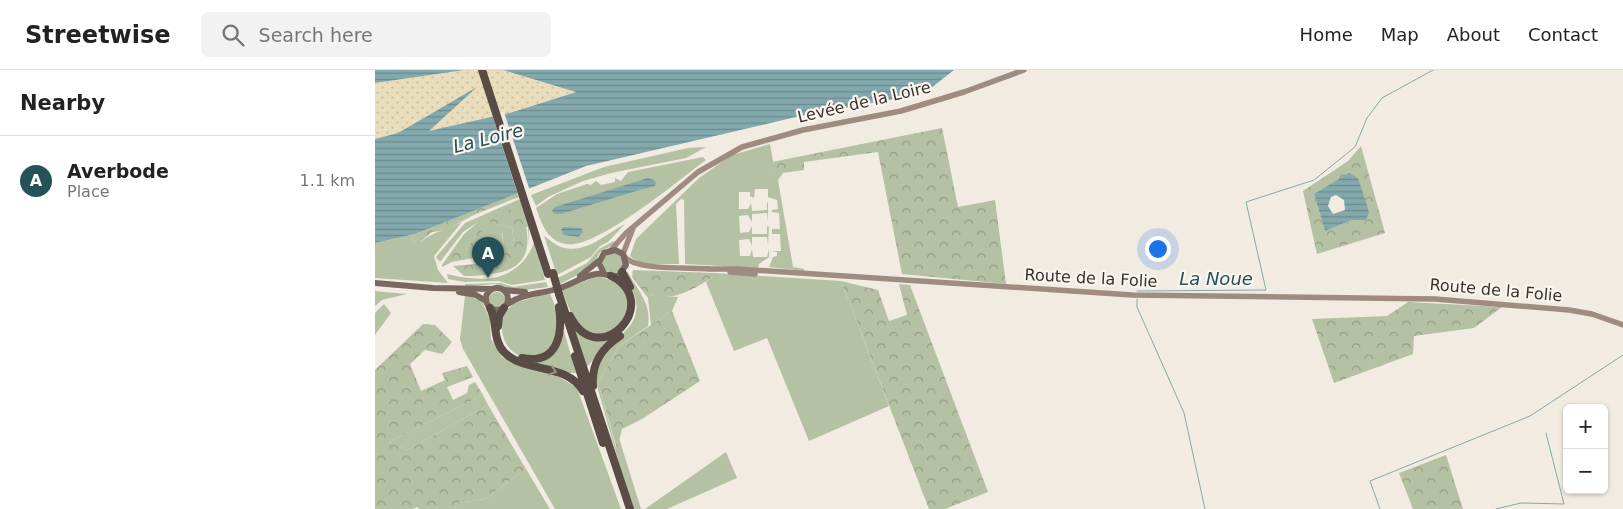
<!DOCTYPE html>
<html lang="en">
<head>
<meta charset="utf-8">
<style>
  :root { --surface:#fff; --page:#f2f2f2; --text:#222; --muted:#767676; --line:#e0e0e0; --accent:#245258 }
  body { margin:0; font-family:"DejaVu Sans",sans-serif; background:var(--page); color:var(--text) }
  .controls { position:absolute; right:15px; bottom:15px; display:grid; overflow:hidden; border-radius:8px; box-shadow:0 1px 4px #0004 }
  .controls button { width:45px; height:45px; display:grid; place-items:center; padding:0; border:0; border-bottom:1px solid var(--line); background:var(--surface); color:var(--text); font:25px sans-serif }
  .you { position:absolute; left:782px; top:178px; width:18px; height:18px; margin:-12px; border:4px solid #fff; border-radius:50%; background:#1a73e8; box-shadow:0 0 0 8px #1a73e833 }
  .badge { display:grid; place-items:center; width:32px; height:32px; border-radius:50%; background:var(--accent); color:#fff; font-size:16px; font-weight:700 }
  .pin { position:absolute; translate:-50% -41px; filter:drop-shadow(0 1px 2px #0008) }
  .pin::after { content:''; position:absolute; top:26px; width:18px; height:15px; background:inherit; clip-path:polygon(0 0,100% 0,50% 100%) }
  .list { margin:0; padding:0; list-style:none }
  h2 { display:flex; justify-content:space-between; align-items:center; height:65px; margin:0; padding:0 20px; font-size:21px }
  h2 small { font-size:16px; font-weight:400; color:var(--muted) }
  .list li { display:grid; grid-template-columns:32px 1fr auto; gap:15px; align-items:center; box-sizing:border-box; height:90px; padding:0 20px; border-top:1px solid var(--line) }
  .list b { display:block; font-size:19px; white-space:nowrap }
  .list p { margin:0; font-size:16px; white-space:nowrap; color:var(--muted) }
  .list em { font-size:16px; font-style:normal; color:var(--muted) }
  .icon { flex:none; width:28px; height:28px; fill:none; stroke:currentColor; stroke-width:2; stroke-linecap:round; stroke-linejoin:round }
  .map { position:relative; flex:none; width:1248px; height:439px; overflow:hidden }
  header { display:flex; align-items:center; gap:30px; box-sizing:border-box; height:70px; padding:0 25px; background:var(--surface); border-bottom:1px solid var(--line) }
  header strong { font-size:24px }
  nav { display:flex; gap:28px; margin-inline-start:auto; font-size:18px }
  .search { width:350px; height:45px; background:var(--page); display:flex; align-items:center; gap:12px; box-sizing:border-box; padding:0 18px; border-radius:8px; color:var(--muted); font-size:19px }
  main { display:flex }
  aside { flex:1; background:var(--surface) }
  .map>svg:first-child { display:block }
</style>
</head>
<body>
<header>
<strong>Streetwise</strong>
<div class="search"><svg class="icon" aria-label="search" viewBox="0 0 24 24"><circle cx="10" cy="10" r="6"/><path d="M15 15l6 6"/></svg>Search here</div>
<nav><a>Home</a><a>Map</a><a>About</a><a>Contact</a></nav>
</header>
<main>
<aside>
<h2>Nearby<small></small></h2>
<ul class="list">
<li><span class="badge">A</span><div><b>Averbode</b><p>Place</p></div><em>1.1 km</em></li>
</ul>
</aside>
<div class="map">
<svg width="1248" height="439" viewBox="0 0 1248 439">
  <defs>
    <pattern id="forest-crowns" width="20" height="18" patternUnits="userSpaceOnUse" patternTransform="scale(1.25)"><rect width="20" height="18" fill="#b5c1a3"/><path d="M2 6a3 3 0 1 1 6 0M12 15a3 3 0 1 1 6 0" fill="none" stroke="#949d85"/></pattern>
    <pattern id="sand-dots" width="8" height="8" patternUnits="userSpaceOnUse" patternTransform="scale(1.25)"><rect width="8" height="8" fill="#eaddbc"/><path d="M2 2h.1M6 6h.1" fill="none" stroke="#c9bea2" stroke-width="1.8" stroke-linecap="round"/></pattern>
    <pattern id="water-rules" width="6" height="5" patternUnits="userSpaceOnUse" patternTransform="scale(1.25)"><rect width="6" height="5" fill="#83a9ad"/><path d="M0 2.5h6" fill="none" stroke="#6c8a8d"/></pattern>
  </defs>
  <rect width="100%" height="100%" fill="#f2ebe2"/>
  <path fill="#b5c1a3" d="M395,74L400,103H408L403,110L418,197L429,199V201L394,197L398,187L402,186V182L398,181H406L405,164H397V159H405L404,143L397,142V140L403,139L402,130L393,127V119H380L379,128L375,126V122H364V139H373L376,133L377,141L392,140V132L393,133V152L392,143L377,144V152L373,145L364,146L365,163L374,162L377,156V164H392V156L394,157L393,175L392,167H377V176L374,169L364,170L365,186H375L377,179L378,187H392L394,179V187L384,194L383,198L310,194L309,130L306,129L301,134L304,194C288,194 267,197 255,186L261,169L324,108L357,85Z
    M331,77L311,88L236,103L208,111L173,127L161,136L156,125L229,97L313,78Z
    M328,87L331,90C305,109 221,180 191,174C172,171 167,154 161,138L182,124L212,114L216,115L221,111L226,115L240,112V108L246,111L253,102Z
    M145,129L154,156V175L153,157L108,150L137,158L139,173L129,176L127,162L121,172H112L105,158L97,172L91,176L92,182L72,189L77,192L67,197V195L89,164L103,152L88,162L65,192L61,187L90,153Z
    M87,152L59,186L63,200L73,213L0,208V173L40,164L37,171L44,173C58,162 72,159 87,152Z
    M250,154L233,172L225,176L216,187L182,205L169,166C175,170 179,174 186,177C211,185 230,164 250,154Z
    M239,171L241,173L225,182L220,192L206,203L185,214L183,208L212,193L224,179Z
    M159,173L170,210L137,215L124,211L90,212L73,209L72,204C109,213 143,212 159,173Z
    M228 193a10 10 0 1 1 20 0a10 10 0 1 1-20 0Z
    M258,200L257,203L276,225L303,227L297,241L276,255L273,228L257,207Z
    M252,201C262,219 277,234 273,256L244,276L223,313L241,378L244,368L266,439H257L220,309C221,302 222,293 225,286C235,268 257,264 261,242C264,225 251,213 252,201Z
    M339,203L466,211L514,336L434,371L392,268L359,281L331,212L339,207Z
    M223,206C285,222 237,282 209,260C198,251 192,233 187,220Z
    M171,212L173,217L150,220L133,219L120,214L90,217V214L126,213L138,217Z
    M0,221L32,224L7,230L0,236Z
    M114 230a8 8 0 1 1 16 0a8 8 0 1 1-16 0Z
    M175,223C178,232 186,247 185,257C179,299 121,299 127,246L139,233Z
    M90,226L106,230L115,249L116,269L127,287L145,296L181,305L202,318L246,439H180L88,279L85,269Z
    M9,234L16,243L0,265V243Z
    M199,256L219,270L236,269L213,296L211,297Z
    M189,261L201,303H193L151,291C166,290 184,275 189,261Z
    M108,325L113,335L32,380L14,372Z
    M351,382L362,408L292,439H270Z
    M151,399L175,439H79L82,433L110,429Z"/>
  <path fill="url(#forest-crowns)" fill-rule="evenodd" d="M567,58L583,137L620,130L631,214L527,204L503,82L429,92V100L400,104L397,92Z
    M986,76L1010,163L942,184L928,121L973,91ZM983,108L991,150H977L950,161L939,124Z
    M142,123L144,127L101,144L70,160L57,162L44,173L37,171L40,164Z
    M146,136C164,193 144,205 89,206L78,196L113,193L109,186L77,192L72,189L78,180L92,182L91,176L97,172L105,157L112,172H121L126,161L129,175L139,173L137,158L107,150Z
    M258,200L339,203V207C316,220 288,239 265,217C261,212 257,205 258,200Z
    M466,211L503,220L514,251L532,245L524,214L535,215L613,422L570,439H554Z
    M1033,232L1127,237L1099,258L1039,266L1038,284L959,313L937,249L1012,246Z
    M297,241L325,311L267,349L247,359L242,379L223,313L244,276Z
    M48,254L60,255L77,272L67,284L50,280L35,294L46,321L70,310L67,303L92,296L98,307L72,317L78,330L92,323L94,315L100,312L108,325L14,372L32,380L113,335L151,399L110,429L82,433L79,439H44L42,437L38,439H0V300Z
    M1071,385L1088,439H1038L1024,403Z"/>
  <path fill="url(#sand-dots)" d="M89,0H128L202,21L138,42L53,62L99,19L23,63L0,69V13Z"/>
  <path fill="url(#water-rules)" fill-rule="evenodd" d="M0,0H89L0,13Z
    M128,0H579L556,18L519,29L425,46L211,96L40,164L0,173V69L23,63L102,17L54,61L138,42L201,22Z
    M974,103L983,108L994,142L991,150H977L950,161L939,124ZM961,125L969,130L970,140L958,144L953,136L956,127Z
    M273,108L279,110L281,113L280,116L268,119L186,144H180L177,141L180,137Z
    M188,157L206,158L208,162L203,167L189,165L186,160Z"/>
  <path fill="#f2ebe2" d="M129,42L155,121L143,125L117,44Z"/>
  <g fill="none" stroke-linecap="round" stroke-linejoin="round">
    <path stroke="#83a9ad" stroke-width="1" d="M762,221L891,220L871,132L939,110L980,77L992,48L1007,28L1058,0
      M762,229V237L809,343L830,439
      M1005,439L995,411L1155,346L1248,285
      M1121,439L1146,433L1189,434L1171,363"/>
    <path stroke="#9e8c80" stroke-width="5.5" d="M236,180L251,163L323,102L367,77L428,60L526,41L589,22L649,0
      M248,184L258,158
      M250,187C262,201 316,197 336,199
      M333,199H363L757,225L1060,229L1194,240L1217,244L1248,255
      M355,202L380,204"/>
    <path stroke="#7a695f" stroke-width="6" d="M205,206L225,190
      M0,213L58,218L117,219
      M111 229a11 11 0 1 1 22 0a11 11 0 1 1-22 0Z
      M129,220L150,222
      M84,222L101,225L111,231
      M133,234C147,223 168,224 185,218C197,214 209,206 221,204C230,202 235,208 244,205L251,195L248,184L240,180L229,183L224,193L229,203"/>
    <path stroke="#594c44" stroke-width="8" d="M107,0L173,204
      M247,202L255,217
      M184,224L255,439
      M115,238C123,252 117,269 129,282C150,304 191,292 208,321
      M195,246C224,303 289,232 236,206
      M123,256L124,246L129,238
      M200,286L228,373
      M147,288C183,295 188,264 184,237
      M218,316C216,293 227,278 245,266"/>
    <path stroke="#594c44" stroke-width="8" d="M178,203L184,224"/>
  </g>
  <defs><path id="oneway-chevron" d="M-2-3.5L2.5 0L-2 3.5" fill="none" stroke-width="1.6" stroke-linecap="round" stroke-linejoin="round" transform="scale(1.25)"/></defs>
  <use stroke="#999088" href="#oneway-chevron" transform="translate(178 301) rotate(18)"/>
  <g text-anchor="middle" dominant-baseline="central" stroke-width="4.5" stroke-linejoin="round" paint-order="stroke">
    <g font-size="16" fill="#39312c" stroke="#faf5ef">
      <text transform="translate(489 32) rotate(-13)">Levée de la Loire</text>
      <text transform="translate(716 208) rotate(3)">Route de la Folie</text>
      <text transform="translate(1121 220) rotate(5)">Route de la Folie</text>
    </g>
    <g font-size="18" font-style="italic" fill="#245258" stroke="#faf5ef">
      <text transform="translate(113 68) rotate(-14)">La Loire</text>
      <text x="841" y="208">La Noue</text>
    </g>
  </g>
</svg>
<div class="controls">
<button>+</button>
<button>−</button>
</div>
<div class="you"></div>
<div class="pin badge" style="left:113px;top:208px">A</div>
</div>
</main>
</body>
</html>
